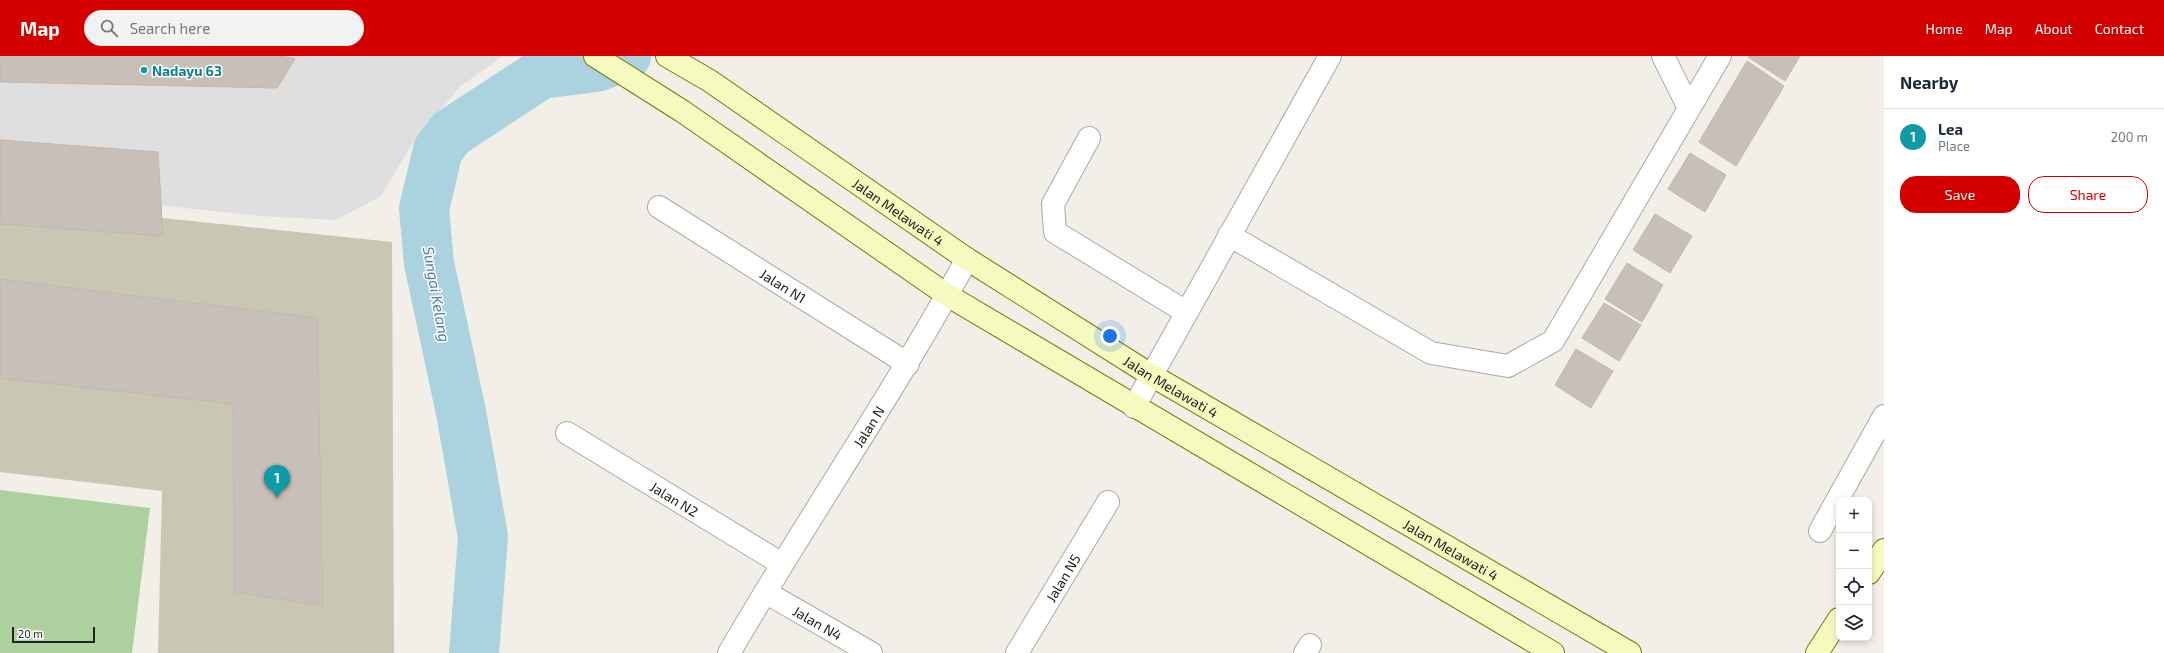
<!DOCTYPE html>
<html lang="en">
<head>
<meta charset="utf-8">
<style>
  :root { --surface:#fff; --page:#f2f2f3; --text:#1f2937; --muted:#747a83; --line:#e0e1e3; --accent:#d40000 }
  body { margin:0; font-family:"Exo 2",sans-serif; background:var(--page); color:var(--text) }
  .controls { position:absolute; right:12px; bottom:12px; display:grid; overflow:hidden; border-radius:8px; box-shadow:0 2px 6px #0003 }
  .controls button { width:36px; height:36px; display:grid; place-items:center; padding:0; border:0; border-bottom:1px solid var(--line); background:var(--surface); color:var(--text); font:20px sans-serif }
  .scale { position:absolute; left:12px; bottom:10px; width:83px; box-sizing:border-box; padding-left:4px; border:2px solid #222; border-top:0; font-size:11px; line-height:14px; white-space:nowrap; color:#222; -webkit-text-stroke:3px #fff; paint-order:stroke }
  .you { position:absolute; left:1110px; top:280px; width:14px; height:14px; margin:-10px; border:3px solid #fff; border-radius:50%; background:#1a73e8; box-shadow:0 0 0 6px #1a73e833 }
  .badge { display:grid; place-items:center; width:26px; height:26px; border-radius:50%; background:var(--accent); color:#fff; font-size:13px; font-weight:700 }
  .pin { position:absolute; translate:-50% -33px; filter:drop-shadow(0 1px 2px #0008) }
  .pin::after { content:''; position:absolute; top:21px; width:14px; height:12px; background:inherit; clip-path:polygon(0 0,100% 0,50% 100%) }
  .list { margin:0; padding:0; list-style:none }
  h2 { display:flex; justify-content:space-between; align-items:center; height:52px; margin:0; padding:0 16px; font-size:17px }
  h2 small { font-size:13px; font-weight:400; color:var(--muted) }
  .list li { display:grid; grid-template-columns:26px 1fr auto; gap:12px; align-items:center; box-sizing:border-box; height:56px; padding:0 16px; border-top:1px solid var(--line) }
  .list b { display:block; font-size:15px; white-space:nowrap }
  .list p { margin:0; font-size:13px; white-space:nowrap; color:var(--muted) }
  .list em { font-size:13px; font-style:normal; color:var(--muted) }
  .actions { display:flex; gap:8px; padding:12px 16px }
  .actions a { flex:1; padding:9px 0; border:1px solid var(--accent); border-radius:16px; text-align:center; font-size:14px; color:var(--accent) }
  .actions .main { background:var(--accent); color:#fff }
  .icon { flex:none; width:22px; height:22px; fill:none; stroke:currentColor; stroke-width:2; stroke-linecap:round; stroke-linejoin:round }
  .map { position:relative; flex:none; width:1884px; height:597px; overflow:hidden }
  header { display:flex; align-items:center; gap:24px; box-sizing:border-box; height:56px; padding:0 20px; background:var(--accent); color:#fff }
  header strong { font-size:19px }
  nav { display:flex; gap:22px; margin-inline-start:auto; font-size:14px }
  .search { width:280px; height:36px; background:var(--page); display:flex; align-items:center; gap:10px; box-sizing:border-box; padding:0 14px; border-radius:22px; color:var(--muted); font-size:15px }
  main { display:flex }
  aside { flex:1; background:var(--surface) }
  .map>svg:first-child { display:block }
</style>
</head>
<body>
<header>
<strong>Map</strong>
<div class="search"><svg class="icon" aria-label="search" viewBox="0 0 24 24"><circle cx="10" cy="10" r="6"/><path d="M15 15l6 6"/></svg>Search here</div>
<nav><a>Home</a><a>Map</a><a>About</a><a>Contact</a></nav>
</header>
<main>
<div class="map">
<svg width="1884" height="597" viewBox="0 0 1884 597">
  <rect width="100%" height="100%" fill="#f2efe9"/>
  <path fill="#e0dfdf" d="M0,0H503L461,30L414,85L381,140L336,164L259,160L0,132Z"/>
  <path fill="#c7c7b4" d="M0,145L392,186L394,597H158L162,435L0,416Z"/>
  <path fill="#add19e" d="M0,434L150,452L132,597H0Z"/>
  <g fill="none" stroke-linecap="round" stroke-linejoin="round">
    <path stroke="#aad3df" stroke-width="50" d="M474,597L483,481L461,356L429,207L424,153L438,94L451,77L541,18L596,11L626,0"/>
  </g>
  <path fill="#c7bfb8" stroke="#c4b6ab" d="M0,0H282L295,3L277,32L0,26Z
    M1749,0H1800L1785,25L1748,1Z
    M1747,5L1784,30L1736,110L1699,86Z
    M0,84L158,96L163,180L0,168Z
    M1690,97L1726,119L1705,156L1668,133Z
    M1655,158L1692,180L1670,217L1633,194Z
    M1627,207L1663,229L1642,266L1605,243Z
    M0,223L317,262L323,550L235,536L233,348L0,322Z
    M1604,247L1641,269L1619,305L1582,282Z
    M1576,293L1613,315L1591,352L1555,329Z"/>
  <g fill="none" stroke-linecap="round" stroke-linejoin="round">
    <defs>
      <g id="street">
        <path d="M1663,0L1689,52"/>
        <path d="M1089,82L1053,148L1055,176L1186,256"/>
        <path id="s1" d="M659,151L908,308"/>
        <path d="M1229,179L1431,297L1508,310L1553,285L1720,0"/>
        <path d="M1134,351L1330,0"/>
        <path id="s2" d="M567,377L782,508"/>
        <path d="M1820,475L1884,360"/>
        <path id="s3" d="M765,536L871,597"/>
        <path id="s4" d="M729,597C806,465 893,338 967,203"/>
        <path id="s5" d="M1017,597L1108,446"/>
        <path d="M1305,597L1310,589"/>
      </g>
      <g id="secondary">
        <path d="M595,0L682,55L947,239L1553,597"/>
        <path id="s6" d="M667,0L710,25L967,203L1151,319L1630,597"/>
        <path d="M1869,517L1884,494"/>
        <path d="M1817,597L1839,563"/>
      </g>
    </defs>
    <use href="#street" stroke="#a9a9a9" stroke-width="24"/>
    <use href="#secondary" stroke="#707d05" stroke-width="24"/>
    <use href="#street" stroke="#fff" stroke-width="22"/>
    <use href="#secondary" stroke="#f7fabf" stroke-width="22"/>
  </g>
  <circle fill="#0f9aa8" stroke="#fff" stroke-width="1.5" cx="144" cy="14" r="4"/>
  <g text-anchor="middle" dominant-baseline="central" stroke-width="3" stroke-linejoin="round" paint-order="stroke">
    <g font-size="14" font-weight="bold" fill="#0d838f" stroke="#fff" text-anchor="start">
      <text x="152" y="14">Nadayu 63</text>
    </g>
    <g font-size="14" fill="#222" stroke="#fff">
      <text stroke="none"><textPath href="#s6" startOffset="279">Jalan Melawati 4</textPath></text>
      <text stroke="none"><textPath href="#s1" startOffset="147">Jalan N1</textPath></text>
      <text stroke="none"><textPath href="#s6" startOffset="603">Jalan Melawati 4</textPath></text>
      <text stroke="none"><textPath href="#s4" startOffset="266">Jalan N</textPath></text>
      <text stroke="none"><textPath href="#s2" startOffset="126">Jalan N2</textPath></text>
      <text stroke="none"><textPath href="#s6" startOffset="927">Jalan Melawati 4</textPath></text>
      <text stroke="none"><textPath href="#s5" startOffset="88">Jalan N5</textPath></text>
      <text stroke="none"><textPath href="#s3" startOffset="61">Jalan N4</textPath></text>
    </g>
    <g font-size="15" font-style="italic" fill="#4a7aab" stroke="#fff">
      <text transform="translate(437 238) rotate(80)">Sungai Kelang</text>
    </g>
  </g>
</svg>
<div class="controls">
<button>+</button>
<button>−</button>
<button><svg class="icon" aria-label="locate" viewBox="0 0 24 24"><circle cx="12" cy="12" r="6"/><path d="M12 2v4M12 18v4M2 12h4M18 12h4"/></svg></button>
<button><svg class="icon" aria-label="layers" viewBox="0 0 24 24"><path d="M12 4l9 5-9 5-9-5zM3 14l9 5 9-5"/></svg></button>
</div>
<div class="scale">20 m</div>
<div class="you"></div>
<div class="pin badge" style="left:277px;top:442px;background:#0f9aa8">1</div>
</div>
<aside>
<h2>Nearby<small></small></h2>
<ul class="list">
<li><span class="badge" style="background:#0f9aa8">1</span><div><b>Lea</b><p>Place</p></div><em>200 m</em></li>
</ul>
<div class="actions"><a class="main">Save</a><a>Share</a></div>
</aside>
</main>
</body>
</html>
